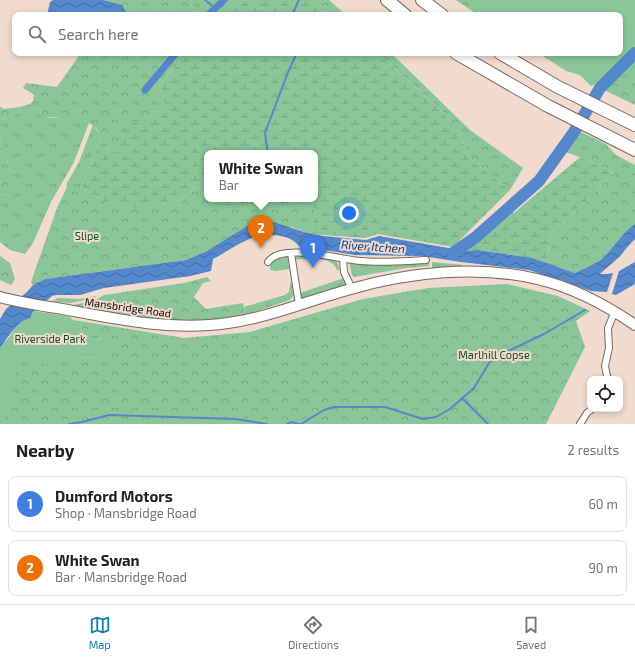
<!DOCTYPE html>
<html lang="en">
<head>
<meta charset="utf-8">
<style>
  :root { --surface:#fff; --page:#f2f2f2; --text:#202124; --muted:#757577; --line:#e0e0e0; --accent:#0d82a8 }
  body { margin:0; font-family:"Exo 2",sans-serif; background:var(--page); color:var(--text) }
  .controls { position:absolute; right:12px; bottom:12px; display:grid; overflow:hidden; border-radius:8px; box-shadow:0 2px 6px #0003 }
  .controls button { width:36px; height:36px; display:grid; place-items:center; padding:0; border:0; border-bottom:1px solid var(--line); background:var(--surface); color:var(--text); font:20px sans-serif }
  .you { position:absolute; left:349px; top:213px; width:14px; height:14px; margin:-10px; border:3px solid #fff; border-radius:50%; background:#1a73e8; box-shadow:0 0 0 6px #1a73e833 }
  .badge { display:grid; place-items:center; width:26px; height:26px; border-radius:50%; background:var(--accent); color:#fff; font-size:13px; font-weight:700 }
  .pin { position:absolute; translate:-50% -33px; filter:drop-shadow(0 1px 2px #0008) }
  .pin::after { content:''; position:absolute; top:21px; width:14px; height:12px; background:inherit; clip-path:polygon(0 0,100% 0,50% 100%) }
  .popup { position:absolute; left:204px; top:150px; width:114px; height:52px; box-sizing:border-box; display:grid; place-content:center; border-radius:8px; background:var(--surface); filter:drop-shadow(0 1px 3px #0005); font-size:13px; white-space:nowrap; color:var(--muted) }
  .popup b { font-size:15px; color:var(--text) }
  .popup::after { content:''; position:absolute; left:50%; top:100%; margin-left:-8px; border:8px solid transparent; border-top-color:var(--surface) }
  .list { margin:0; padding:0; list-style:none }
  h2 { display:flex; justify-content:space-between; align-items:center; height:52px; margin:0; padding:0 16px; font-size:17px }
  h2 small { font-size:13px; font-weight:400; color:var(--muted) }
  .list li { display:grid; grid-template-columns:26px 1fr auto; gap:12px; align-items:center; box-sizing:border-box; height:56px; margin:0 8px 8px; padding:0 8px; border:1px solid var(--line); border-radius:8px }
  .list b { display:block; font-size:15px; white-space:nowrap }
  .list p { margin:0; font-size:13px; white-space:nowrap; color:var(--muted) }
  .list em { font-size:13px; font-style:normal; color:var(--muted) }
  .icon { flex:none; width:22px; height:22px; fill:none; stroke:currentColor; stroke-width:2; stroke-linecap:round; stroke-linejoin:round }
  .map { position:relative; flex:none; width:635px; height:424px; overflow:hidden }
  .search { position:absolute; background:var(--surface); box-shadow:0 2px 6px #0003; left:12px; right:12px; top:12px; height:44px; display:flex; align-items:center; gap:10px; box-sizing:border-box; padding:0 14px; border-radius:8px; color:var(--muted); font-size:15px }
  .sheet { height:180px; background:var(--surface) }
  nav { display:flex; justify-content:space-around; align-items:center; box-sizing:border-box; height:56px; border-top:1px solid var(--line); background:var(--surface); font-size:11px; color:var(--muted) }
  nav a { display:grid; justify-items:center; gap:2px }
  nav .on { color:var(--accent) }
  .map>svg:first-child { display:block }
</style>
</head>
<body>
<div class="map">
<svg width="635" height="424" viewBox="0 0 635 424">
  <defs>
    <pattern id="grass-tufts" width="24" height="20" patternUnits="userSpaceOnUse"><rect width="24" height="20" fill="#8ac698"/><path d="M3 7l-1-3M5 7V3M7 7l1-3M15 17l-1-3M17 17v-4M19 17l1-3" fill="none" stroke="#76a982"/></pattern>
    <pattern id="forest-crowns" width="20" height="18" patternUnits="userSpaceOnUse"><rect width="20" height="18" fill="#8ac698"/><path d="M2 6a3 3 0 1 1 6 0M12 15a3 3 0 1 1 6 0" fill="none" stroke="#76a982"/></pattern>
    <pattern id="wetland-marsh" width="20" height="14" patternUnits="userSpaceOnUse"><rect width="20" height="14" fill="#8ac698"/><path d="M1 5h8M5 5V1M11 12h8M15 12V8" fill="none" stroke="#76a982"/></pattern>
    <pattern id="water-waves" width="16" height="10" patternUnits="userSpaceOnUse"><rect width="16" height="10" fill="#5388cb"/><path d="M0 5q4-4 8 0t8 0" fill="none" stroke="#436da3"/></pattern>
  </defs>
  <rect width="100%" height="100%" fill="#f0dbce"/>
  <path fill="url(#grass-tufts)" d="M190,0H245L226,15H188L193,11Z
    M170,53H188L159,86L147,87L159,66Z
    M30,104C46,127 56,113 78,117C82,118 86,121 89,123L74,162L51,202L33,243L25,254L10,250L0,242V194L8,196L20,186L10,169L0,138V119L9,118L21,111L20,107Z
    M93,125L101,136L81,187H67L66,185L79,162Z
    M305,254L336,259L340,270H337C332,256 307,258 295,260V255Z
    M288,256L289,269L276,271L270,270C271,259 279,258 288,256Z
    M426,261H429V266L406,268L354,277L352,275L349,262C374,267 400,263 426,261Z
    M432,262L463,265L460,267L432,268Z
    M344,278L346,285L344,286L302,300L300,293Z
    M291,281L294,295L290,300L243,316L245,312L244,307L285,295L289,292Z
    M104,295L96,300L91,309L70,306L95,300Z
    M96,296L95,298L70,303L52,301L58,298L80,299Z"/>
  <path fill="url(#forest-crowns)" d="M103,0H190L193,11L188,15H128L122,5Z
    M313,0H329L346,15H331Z
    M456,0H583L604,15H478Z
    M81,53H108L112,54L114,53H170L159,66L147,87L159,86L166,108L147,118L118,152L109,150L96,128L89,123L79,117H44L35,111L30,104L33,101L34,95L30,92L23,88L26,83L57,87Z
    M378,53H391L470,130L523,168L510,190L471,159L459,134L444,113Z
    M538,53H611L583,78L580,75L566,71Z
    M635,53V105L600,88Z
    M0,107L4,109L20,107L21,111L9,118L0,119Z
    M581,132L606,144L616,155L635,165V224C622,233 614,247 603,258C595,265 584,268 575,273L558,267L555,264L547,261L550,236L614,173L580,157L565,152Z
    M0,138L10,169L21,186L8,196L0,194Z
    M67,187H81L109,204H162L179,201L196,188L207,187V199H285L296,204L316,209L311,234L292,227L240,230L228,239L207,251L186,260L45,279L33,285L31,282L57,208Z
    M0,256L10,263L15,279L11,285L0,280Z
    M207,277L211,281L203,283L194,297L206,309L243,303L245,312L243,316C192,326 141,319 91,309L96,300L104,295L184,283Z
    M507,284L558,296L590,311L576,321L585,347L546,424H0L16,341L46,364L73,357L105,358L101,338L90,340L83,335L80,321L184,338L250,332L363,299L428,288Z"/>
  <path fill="url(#wetland-marsh)" d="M245,0H313L331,15H226Z
    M188,53H378L444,113L459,134L471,159L510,190L453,247L378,234L365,238L311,234L316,209L296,204L285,199H315V153H207V187L196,188L179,201L140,208L109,204L81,187L101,136L109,150L118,152L124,127L147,118L166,108L159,86Z
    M580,157L614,173L550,236L547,261L555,264L558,267L525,257L478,250L466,251V250L472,246L510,210L514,213Z"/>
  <path fill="#8ac698" d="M477,0H635V66L591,86L580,75L550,53H620V15H496Z
    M35,311L70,317L73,320L80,321L83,335L90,340L101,338L109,343L105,358L73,357L46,365L27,353L16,366L6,417L0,424V348L10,336L17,324L27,318L32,313Z"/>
  <path fill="url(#water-waves)" d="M53,0H103L122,5L128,15H47L50,2Z
    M255,221L273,222L311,234L323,236L366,240L379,236L466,251L478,250L532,258L575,273C584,268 595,265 603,258C614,247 622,233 635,224V239C630,244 626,248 622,254C616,261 607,267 600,274H608L613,273L607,292L591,291L529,270L461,262L422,256L355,255L299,246C290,234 269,233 255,237C243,240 225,253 213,259L211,271L190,276L104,288L80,295H56L52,296L32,313L30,318C16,321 9,337 0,348V319L6,309L27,292L33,285L45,279L186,260L207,251Z
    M635,262V284L616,295L612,294L619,271Z"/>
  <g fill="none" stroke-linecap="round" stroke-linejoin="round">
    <path stroke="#5388cb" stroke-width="2" d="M205,0L215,8
      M292,15L299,0
      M268,153L265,133L288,72L295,57V53
      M462,398L488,424
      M69,424L82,422L109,415L235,419L267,424
      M287,424L292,422L299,424
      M301,424L324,410L334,407H385L423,419L436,417L450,409L474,388L489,363L504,353L544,334L585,310"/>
    <path stroke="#5388cb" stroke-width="7" d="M208,15L224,0
      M145,90L176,53"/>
    <path stroke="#5388cb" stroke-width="12" d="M453,253L476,237L539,181L574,132L600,88L635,53"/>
    <defs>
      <path id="minor" d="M291,253L299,305
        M343,259L344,272L352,289
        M268,262C282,242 340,260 361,261C382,263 404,261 426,260
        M606,379L607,376L605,366L609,348L608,328L615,311
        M580,424L587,413L592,409"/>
      <path id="primary" d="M0,297C22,303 45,306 68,310C120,320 174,331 228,323C271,317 310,300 351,289C409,272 478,265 537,279C572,287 606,305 635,325"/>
      <path id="motorway" d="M387,0L405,15
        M422,0L442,15
        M456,53L548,106L635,150
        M500,53L558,87L635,125"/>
    </defs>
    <use href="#minor" stroke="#7a685c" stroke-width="8"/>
    <use href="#primary" stroke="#7a685c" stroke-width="12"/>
    <use href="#motorway" stroke="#7a685c" stroke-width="14"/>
    <use href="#minor" stroke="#fff" stroke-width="6"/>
    <use href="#primary" stroke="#fff" stroke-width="10"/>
    <use href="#motorway" stroke="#fff" stroke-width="12"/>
  </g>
  <g text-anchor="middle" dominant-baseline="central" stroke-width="4" stroke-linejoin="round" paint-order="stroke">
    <g font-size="11" fill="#114d26" stroke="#f0dbce">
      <text x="87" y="235">Slipe</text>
      <text x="50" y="338">Riverside Park</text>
      <text x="494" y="354">Marlhill Copse</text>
    </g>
    <g font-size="11" fill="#100a06" stroke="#f0dbce">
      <text transform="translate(128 307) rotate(8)">Mansbridge Road</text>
    </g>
    <g font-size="12" font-style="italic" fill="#053e7c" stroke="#f0dbce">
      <text transform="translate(373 246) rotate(4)">River Itchen</text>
    </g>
  </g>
</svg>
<div class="controls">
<button><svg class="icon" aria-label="locate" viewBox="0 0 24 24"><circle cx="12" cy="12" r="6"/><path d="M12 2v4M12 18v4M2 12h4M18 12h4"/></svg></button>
</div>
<div class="you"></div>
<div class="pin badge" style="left:313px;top:268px;background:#3f7fe0">1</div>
<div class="pin badge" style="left:261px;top:248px;background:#e8710a">2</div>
<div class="popup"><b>White Swan</b>Bar</div>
<div class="search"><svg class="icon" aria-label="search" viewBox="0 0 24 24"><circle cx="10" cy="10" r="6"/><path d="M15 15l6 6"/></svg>Search here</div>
</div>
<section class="sheet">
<h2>Nearby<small>2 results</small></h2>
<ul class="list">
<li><span class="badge" style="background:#3f7fe0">1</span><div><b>Dumford Motors</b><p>Shop · Mansbridge Road</p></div><em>60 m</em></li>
<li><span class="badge" style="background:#e8710a">2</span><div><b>White Swan</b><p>Bar · Mansbridge Road</p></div><em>90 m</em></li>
</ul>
</section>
<nav>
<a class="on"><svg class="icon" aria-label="map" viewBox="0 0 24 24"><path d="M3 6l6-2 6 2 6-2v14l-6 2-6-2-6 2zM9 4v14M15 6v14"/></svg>Map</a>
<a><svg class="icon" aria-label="directions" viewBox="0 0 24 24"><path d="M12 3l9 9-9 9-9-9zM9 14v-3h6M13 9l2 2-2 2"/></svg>Directions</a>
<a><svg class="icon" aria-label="saved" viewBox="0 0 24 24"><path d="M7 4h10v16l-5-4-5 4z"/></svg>Saved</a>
</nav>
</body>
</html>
